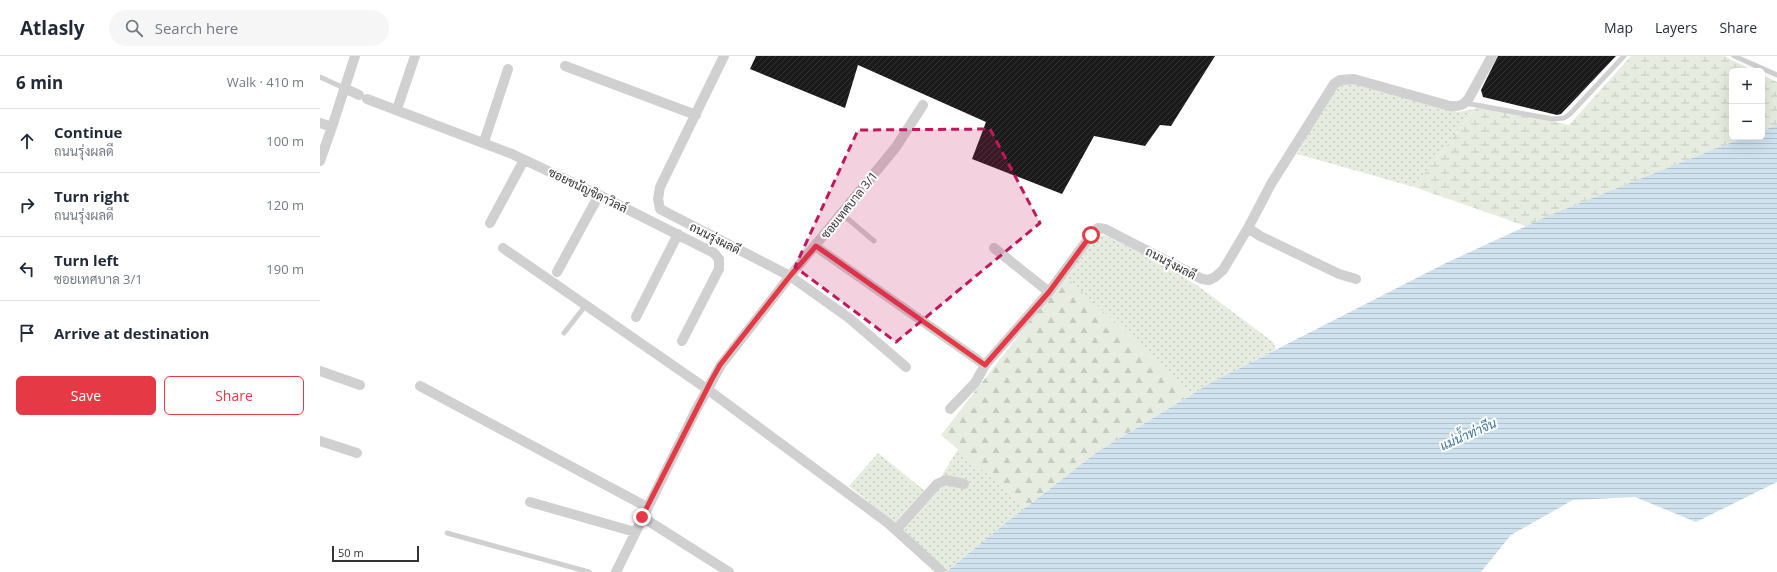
<!DOCTYPE html>
<html lang="en">
<head>
<meta charset="utf-8">
<style>
  :root { --surface:#fff; --page:#f6f6f7; --text:#1f2937; --muted:#747a83; --line:#e0e1e3; --accent:#e63946 }
  body { margin:0; font-family:"Open Sans",Sarabun,sans-serif; background:var(--page); color:var(--text) }
  .controls { position:absolute; right:12px; top:12px; display:grid; overflow:hidden; border-radius:6px; box-shadow:0 4px 16px #0002 }
  .controls button { width:36px; height:36px; display:grid; place-items:center; padding:0; border:0; border-bottom:1px solid var(--line); background:var(--surface); color:var(--text); font:20px sans-serif }
  .scale { position:absolute; left:12px; bottom:10px; width:87px; box-sizing:border-box; padding-left:4px; border:2px solid #333; border-top:0; font-size:11px; line-height:14px; white-space:nowrap; color:#333; -webkit-text-stroke:3px #fff; paint-order:stroke }
  .stop { position:absolute; width:12px; height:12px; margin:-9px; border:3px solid #e63946; border-radius:50%; background:#fff }
  .stop.end { background:#e63946; border-color:#fff; box-shadow:0 1px 4px #0008 }
  .list { margin:0; padding:0; list-style:none }
  h2 { display:flex; justify-content:space-between; align-items:center; height:52px; margin:0; padding:0 16px; font-size:17px }
  h2 small { font-size:13px; font-weight:400; color:var(--muted) }
  .list li { display:grid; grid-template-columns:26px 1fr auto; gap:12px; align-items:center; box-sizing:border-box; height:64px; padding:0 16px; border-top:1px solid var(--line) }
  .list b { display:block; font-size:15px; white-space:nowrap }
  .list p { margin:0; font-size:13px; white-space:nowrap; color:var(--muted) }
  .list em { font-size:13px; font-style:normal; color:var(--muted) }
  .actions { display:flex; gap:8px; padding:12px 16px }
  .actions a { flex:1; padding:9px 0; border:1px solid var(--accent); border-radius:6px; text-align:center; font-size:14px; color:var(--accent) }
  .actions .main { background:var(--accent); color:#fff }
  .icon { flex:none; width:22px; height:22px; fill:none; stroke:currentColor; stroke-width:2; stroke-linecap:round; stroke-linejoin:round }
  .map { position:relative; flex:none; width:1457px; height:516px; overflow:hidden }
  header { display:flex; align-items:center; gap:24px; box-sizing:border-box; height:56px; padding:0 20px; background:var(--surface); border-bottom:1px solid var(--line) }
  header strong { font-size:19px }
  nav { display:flex; gap:22px; margin-inline-start:auto; font-size:14px }
  .search { width:280px; height:36px; background:var(--page); display:flex; align-items:center; gap:10px; box-sizing:border-box; padding:0 14px; border-radius:22px; color:var(--muted); font-size:15px }
  main { display:flex }
  aside { flex:1; background:var(--surface) }
  .map>svg:first-child { display:block }
</style>
</head>
<body>
<header>
<strong>Atlasly</strong>
<div class="search"><svg class="icon" aria-label="search" viewBox="0 0 24 24"><circle cx="10" cy="10" r="6"/><path d="M15 15l6 6"/></svg>Search here</div>
<nav><a>Map</a><a>Layers</a><a>Share</a></nav>
</header>
<main>
<aside>
<h2>6 min<small>Walk · 410 m</small></h2>
<ul class="list">
<li><svg class="icon" aria-label="ahead" viewBox="0 0 24 24"><path d="M12 20V5M6 11l6-6 6 6"/></svg><div><b>Continue</b><p>ถนนรุ่งผลดี</p></div><em>100 m</em></li>
<li><svg class="icon" aria-label="right" viewBox="0 0 24 24"><path d="M7 20v-9h11M14 6l5 5-5 5"/></svg><div><b>Turn right</b><p>ถนนรุ่งผลดี</p></div><em>120 m</em></li>
<li><svg class="icon" aria-label="left" viewBox="0 0 24 24"><path d="M17 20v-9H6M10 6l-5 5 5 5"/></svg><div><b>Turn left</b><p>ซอยเทศบาล 3/1</p></div><em>190 m</em></li>
<li><svg class="icon" aria-label="arrive" viewBox="0 0 24 24"><path d="M6 21V4h12l-3 4 3 4H6"/></svg><div><b>Arrive at destination</b></div></li>
</ul>
<div class="actions"><a class="main">Save</a><a>Share</a></div>
</aside>
<div class="map">
<svg width="1457" height="516" viewBox="0 0 1457 516">
  <defs>
    <pattern id="grass-dots" width="8" height="8" patternUnits="userSpaceOnUse"><rect width="8" height="8" fill="#e6ecdf"/><path d="M2 2h.1M6 6h.1" fill="none" stroke="#c6cbc0" stroke-width="1.8" stroke-linecap="round"/></pattern>
    <pattern id="forest-firs" width="22" height="20" patternUnits="userSpaceOnUse"><rect width="22" height="20" fill="#e6ecdf"/><path d="M5 1l3.5 6h-7zM16 11l3.5 6h-7z" fill="#c6cbc0"/></pattern>
    <pattern id="wetland-marsh" width="20" height="14" patternUnits="userSpaceOnUse"><rect width="20" height="14" fill="#e6ecdf"/><path d="M1 5h8M5 5V1M11 12h8M15 12V8" fill="none" stroke="#c6cbc0"/></pattern>
    <pattern id="water-rules" width="6" height="5" patternUnits="userSpaceOnUse"><rect width="6" height="5" fill="#cfe2ee"/><path d="M0 2.5h6" fill="none" stroke="#b2c2cd"/></pattern>
    <pattern id="building-hatch" width="6" height="6" patternUnits="userSpaceOnUse"><rect width="6" height="6" fill="#1a1a1a"/><path d="M-1 1l2-2M0 6l6-6M5 7l2-2" fill="none" stroke="#333"/></pattern>
  </defs>
  <rect width="100%" height="100%" fill="#fff"/>
  <path fill="url(#grass-dots)" d="M1029,26L1138,56L1155,53L1094,131L977,98L1013,33L1020,27Z
    M784,179L828,200L878,230L953,286L956,293L872,338L745,220L771,185Z
    M638,393L706,451L626,516H617L585,489L587,477L529,430L558,397L610,439Z"/>
  <path fill="url(#forest-firs)" d="M745,220L872,338L777,396L706,451L621,379Z"/>
  <path fill="url(#wetland-marsh)" d="M1311,0H1404L1434,15H1412V81H1426L1206,170L1094,131L1160,47L1249,69Z
    M1442,19L1457,26V69L1442,75Z"/>
  <path fill="url(#water-rules)" d="M1457,69V426L1376,466L1315,441L1253,444L1191,479L1161,516H626L687,466L777,396L889,328L1126,207L1228,160L1400,91L1426,81H1442V75Z"/>
  <path fill="url(#building-hatch)" d="M436,0H895L851,70L840,69L825,90L774,80L742,138L652,103L666,66L538,9L525,52L430,13Z
    M1178,0H1296L1241,58L1237,59L1163,41L1161,34Z"/>
  <g fill="none" stroke-linecap="round" stroke-linejoin="round">
    <path stroke="#d0d0d0" stroke-width="5" d="M1414,0L1457,19
      M0,21L24,32
      M1145,47L1233,63L1244,62L1250,58L1304,0
      M522,158L554,185
      M244,277L266,249
      M127,477L269,516"/>
    <path stroke="#d0d0d0" stroke-width="10" d="M404,0L340,131L338,143L340,153L470,220L529,262L586,311
      M245,10L376,59
      M24,32L39,39
      M47,43L192,98L279,139L394,197L399,203V213L362,285
      M77,53L95,0
      M0,67L12,71L0,105
      M12,71L35,0
      M164,86L188,13
      M170,167L204,104
      M928,172L940,180L1019,218L1036,223
      M495,190L665,309L729,236L771,179L778,172L785,173L882,223L889,224L895,221L903,214L928,172L951,128L1014,28L1020,24L1034,23L1130,50C1139,51 1144,49 1149,42L1172,0
      M183,192L387,333L568,467L620,514
      M674,192L729,236
      M237,216L279,139
      M316,261L358,178
      M0,315L40,329
      M100,330L327,451
      M630,353L655,327L665,309
      M0,385L37,397
      M210,446L315,476
      M322,461L409,516
      M576,474L617,428L626,424L644,428
      M296,516L377,352L401,309L470,220L576,91L603,49"/>
  </g>
  <g fill="none" stroke-linecap="round" stroke-linejoin="round">
    <path stroke="#e63946" stroke-width="5" d="M322,461L391,325L400,309L470,220L496,190L665,309L729,236L771,179"/>
  </g>
  <path fill="#c2185b" fill-opacity="0.2" stroke="#c2185b" stroke-width="3" stroke-dasharray="8 5" stroke-linejoin="round" d="M670,73L720,167L576,286L475,211L538,74Z"/>
  <g text-anchor="middle" dominant-baseline="central" stroke-width="4" stroke-linejoin="round" paint-order="stroke">
    <g font-size="12" fill="#333" stroke="#fff">
      <text transform="translate(268 134) rotate(26)">ซอยชนัญชิดาวิลล์</text>
      <text transform="translate(529 149) rotate(-51)">ซอยเทศบาล 3/1</text>
      <text transform="translate(395 182) rotate(27)">ถนนรุ่งผลดี</text>
      <text transform="translate(851 207) rotate(28)">ถนนรุ่งผลดี</text>
    </g>
    <g font-size="13" font-style="italic" fill="#3f7597" stroke="#fff">
      <text transform="translate(1148 378) rotate(-24)">แม่น้ำท่าจีน</text>
    </g>
  </g>
</svg>
<div class="controls">
<button>+</button>
<button>−</button>
</div>
<div class="scale">50 m</div>
<div class="stop" style="left:771px;top:179px"></div>
<div class="stop end" style="left:322px;top:461px"></div>
</div>
</main>
</body>
</html>
